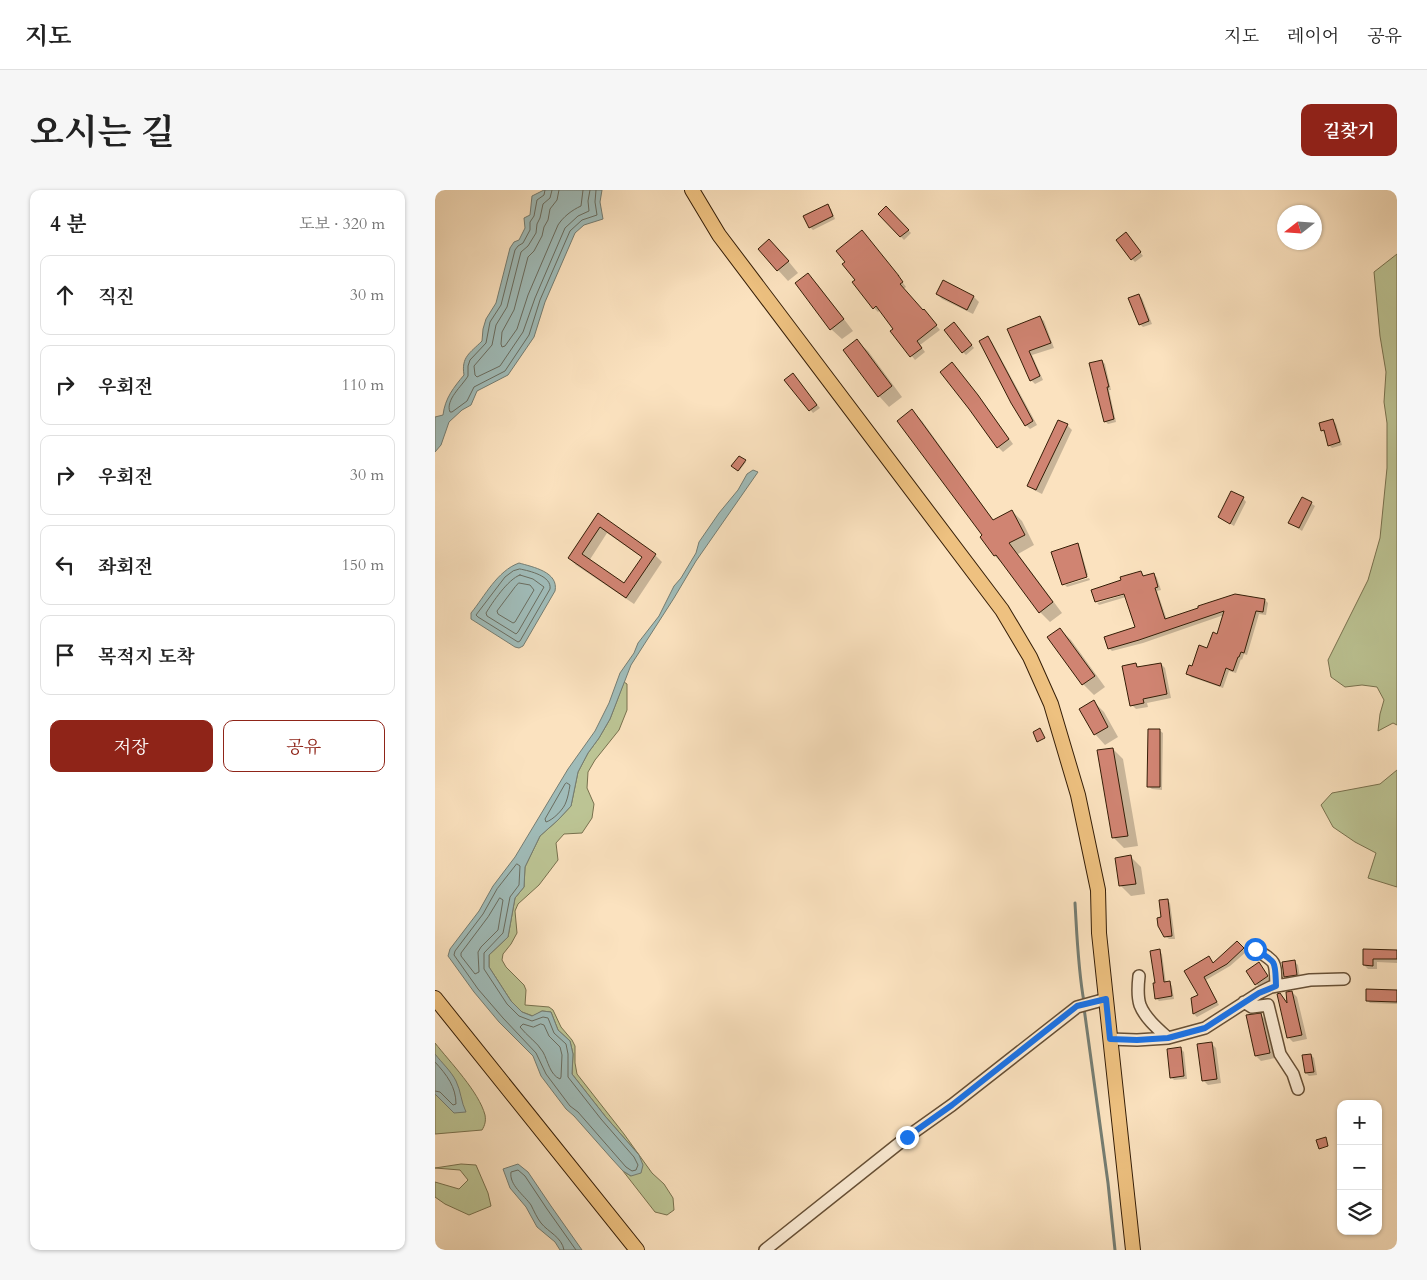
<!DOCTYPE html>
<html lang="ko">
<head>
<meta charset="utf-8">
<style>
  :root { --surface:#fff; --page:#f6f6f6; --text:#222; --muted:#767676; --line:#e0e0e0; --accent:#8f2418 }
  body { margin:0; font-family:Cardo,"Noto Serif KR",serif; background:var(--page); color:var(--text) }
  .controls { position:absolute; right:15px; bottom:15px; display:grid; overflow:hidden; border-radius:10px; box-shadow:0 1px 4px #0004 }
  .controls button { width:45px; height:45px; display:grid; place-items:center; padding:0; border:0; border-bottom:1px solid var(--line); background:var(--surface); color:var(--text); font:25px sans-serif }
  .compass { position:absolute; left:842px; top:15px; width:45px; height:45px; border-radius:50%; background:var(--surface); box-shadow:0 1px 4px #0004; rotate:253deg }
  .stop { position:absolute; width:15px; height:15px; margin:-11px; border:4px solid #1a73e8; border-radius:50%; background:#fff }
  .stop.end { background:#1a73e8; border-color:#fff; box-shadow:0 1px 5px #0008 }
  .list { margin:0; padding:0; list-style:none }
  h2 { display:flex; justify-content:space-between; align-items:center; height:65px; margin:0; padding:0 20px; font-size:21px }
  h2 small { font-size:16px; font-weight:400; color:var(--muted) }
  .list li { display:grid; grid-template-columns:32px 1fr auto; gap:15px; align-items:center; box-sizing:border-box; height:80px; margin:0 10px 10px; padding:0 10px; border:1px solid var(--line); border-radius:10px }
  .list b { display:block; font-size:19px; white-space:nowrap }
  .list em { font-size:16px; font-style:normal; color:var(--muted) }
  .actions { display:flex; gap:10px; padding:15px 20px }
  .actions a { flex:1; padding:11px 0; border:1px solid var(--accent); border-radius:10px; text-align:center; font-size:18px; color:var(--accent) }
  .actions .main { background:var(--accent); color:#fff }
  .icon { flex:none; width:28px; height:28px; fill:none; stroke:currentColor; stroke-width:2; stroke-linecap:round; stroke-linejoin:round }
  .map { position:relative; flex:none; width:962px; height:1060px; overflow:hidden; border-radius:10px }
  header { display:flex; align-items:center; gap:30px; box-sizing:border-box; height:70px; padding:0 25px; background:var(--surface); border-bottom:1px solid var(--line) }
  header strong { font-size:24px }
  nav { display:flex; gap:28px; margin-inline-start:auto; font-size:18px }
  .intro { display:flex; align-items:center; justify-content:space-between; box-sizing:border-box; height:120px; padding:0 30px }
  h1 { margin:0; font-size:35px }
  .button { padding:12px 22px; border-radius:10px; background:var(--accent); color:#fff; font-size:18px; font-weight:700 }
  main { display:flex; gap:30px; padding:0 30px }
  aside { flex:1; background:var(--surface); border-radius:10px; box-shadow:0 1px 4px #0004 }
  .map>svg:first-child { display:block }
</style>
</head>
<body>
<header>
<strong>지도</strong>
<nav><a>지도</a><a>레이어</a><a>공유</a></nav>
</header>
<div class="intro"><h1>오시는 길</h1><a class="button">길찾기</a></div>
<main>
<aside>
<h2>4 분<small>도보 · 320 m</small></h2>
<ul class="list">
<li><svg class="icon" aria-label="ahead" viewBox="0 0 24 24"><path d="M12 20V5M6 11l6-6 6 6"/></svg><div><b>직진</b></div><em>30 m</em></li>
<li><svg class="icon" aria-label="right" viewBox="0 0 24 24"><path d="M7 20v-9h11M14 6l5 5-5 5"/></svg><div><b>우회전</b></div><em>110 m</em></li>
<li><svg class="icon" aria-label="right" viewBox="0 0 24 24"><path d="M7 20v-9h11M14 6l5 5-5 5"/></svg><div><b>우회전</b></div><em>30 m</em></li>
<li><svg class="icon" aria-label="left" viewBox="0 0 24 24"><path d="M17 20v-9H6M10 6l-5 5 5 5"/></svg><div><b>좌회전</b></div><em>150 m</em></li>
<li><svg class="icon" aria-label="arrive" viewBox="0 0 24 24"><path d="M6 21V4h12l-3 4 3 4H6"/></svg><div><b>목적지 도착</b></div></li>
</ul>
<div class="actions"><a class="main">저장</a><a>공유</a></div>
</aside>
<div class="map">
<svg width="962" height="1060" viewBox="0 0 962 1060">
  <rect width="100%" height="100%" fill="#fbe2bf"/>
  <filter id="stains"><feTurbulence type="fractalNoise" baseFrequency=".004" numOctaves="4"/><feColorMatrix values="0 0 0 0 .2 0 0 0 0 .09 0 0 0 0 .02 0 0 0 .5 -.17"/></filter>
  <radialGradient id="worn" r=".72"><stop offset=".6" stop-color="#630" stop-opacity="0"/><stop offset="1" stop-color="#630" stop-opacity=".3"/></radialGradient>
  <path fill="#bcc494" stroke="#78714e" d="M962,64V535L958,533L943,541L945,524L949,510L942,497L927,495L910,497L896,487L893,470L933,390L945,348L952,278V233L949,212L951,182L945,146L939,82Z
    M189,492L192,494V520L184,540L160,570L153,582L152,598L159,614L157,628L147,643L129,644L121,653L123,670L104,695L83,714L80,721L82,743L76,754L68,764L67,770L71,777L89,795L91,800L90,815L114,817L118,820L126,837L137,850L140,856V873L142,884L189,944L217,983L229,994L238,1008L239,1020L232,1025L220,1022L188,981L196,986L204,965L170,926L137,884L138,864L135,851L123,840L116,822L107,821L98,826L87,822L76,811L54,777V765L73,747L80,708L89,697L90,677L105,646L123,630L136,616L143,582L153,563L164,548L175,529Z
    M962,580V697L933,688L941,663L920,652L898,637L886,615L897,603L945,594Z
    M0,853C15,872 44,902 50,925C51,931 50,935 47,940L0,944Z
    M26,974L41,975L53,1003L56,1016L34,1025L10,1014L0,1007V992L24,999L33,990L25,980L0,978Z"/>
  <path fill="#a0bcb9" stroke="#757d72" d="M109,0H167L165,12L168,29L149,35L140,43L110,112L99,147L73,185L42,201L36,215L27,220L14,232L6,255L0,262V227L8,225C10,208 19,197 29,185C26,167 35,163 47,151L48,139L51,129L61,113L75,58L79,52L84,50L90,38L89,28L95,25L97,6Z
    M318,280L323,282L261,371L239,408L196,475L175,529L164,548L153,563L143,582L136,616L123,630L105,646L90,677L89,697L80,708L73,747L54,765V777L76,811L87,822L97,826L107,821L116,822L123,840L135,851L138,864L137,884L170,926L204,965L208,975L206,983L196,986L188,981L177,969L139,926L131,919L106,886L98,866L64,832L39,802L13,766L15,759L44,721L58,696L80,667L133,579L160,541L174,513L185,483L199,463L203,453L224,426L239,396L246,388L261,363L264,352L284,323L303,300L312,284Z
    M84,373C98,377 124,382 120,401L88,456L84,458L80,457L36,429V423C50,406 62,381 84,373Z
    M0,864C7,873 16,881 21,891C26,901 26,912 31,922L19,923L0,904Z
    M83,974L93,982L116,1016L147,1060H125L120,1052L102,1037L91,1017L75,998L68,979Z"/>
  <path fill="#0003" fill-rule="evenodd" d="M392,16L396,19L400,29L378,40L375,37Z
    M451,17L476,43L469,50L444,24Z
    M694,47L708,66L700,72L697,69Z
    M324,59L345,61L363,83L353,91Z
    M373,85L383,95L418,141L407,149L396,139Z
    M463,86L471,97L468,99L488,121L492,124L505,140L485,155L490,162L480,170L457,141L460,139L445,120L443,122L439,118L419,92Z
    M508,92L539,107L544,112L538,124L507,109L502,104Z
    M703,105L707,108L717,134L708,137L705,134Z
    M605,127L609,131L619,158L597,165L608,190L600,194L596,190L574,140Z
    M522,136L539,158L531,165L528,162Z
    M553,148L557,152L602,235L595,239L591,235Z
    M422,151L433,161L467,207L454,217L444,206Z
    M667,171L670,174L676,200H674L681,232L673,234L670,231Z
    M522,179L548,212L578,254L568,262L563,257Z
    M360,188L385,218L378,223L351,190Z
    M477,221L487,231L559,331L577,321L587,331L599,355L583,364L627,423L615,432L605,422L569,375L560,366L546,347L549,346Z
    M898,231L901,234L907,255L897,258L894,255L890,244L887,240Z
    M632,235L637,240L607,304L599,300L594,295Z
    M304,267L311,272L304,281L298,276Z
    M808,308L811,312L799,336L784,327Z
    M868,308L880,316L867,341L855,333Z
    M163,325L220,365L227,372L199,414L141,375L134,368ZM172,343L208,368L190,395L154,371Z
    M642,355L645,358L653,385L628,393Z
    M706,382L709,386L719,384L722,388L726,400L722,401L732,430L830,410L833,413L831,425L824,424L812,465L809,464L807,470L806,469L801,483L794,481L788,498L756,487L753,484L783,445L789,425L708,453L677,461L674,458L701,438L691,407L664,415L662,413L695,403L694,401L661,411V412L658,400L688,391Z
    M654,388L655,390L632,397L630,395Z
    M625,439L636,450L670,497L659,505L648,494L614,447Z
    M700,474L704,478L726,474L730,478L736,508L712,513L713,517L701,519L697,515Z
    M659,512L669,522L683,547L670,555L660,544Z
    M724,540L728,543L727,600L717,599L713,596Z
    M678,559L688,569L703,656L689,658L679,648Z
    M696,667L706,677L710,704L696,706L686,696Z
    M732,710L735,713L740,749H734L730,746L728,728Z
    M802,752L811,762L795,776L771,790L784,815L762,827L759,824L757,809L765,805L751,781L774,768L779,774Z
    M724,761L727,764L731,793L734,792L737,796L739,809L724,811L721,808Z
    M929,761L962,762V773L942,772V779H933L929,775Z
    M860,772L863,775L865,788L853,790L850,786Z
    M827,777L835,790L824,797L812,782Z
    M962,801V814L935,813L932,810Z
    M857,802L862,807L872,849L858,852L853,847L845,804L854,815Z
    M826,825L831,830L840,868L826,871L821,866L812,827Z
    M776,853L781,858L786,893L773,895L768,890Z
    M746,859L749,862L752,889L739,890L736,887Z
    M876,865L879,868L882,885L874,886L871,883Z"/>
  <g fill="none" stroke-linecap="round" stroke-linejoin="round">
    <path stroke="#6a6d60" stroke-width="1" d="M110,0L109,5L102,10L99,26L95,32V40L88,53L83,56L80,60L66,115L55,132L51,153L35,170L33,176V186C27,196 10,210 15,222H17L32,211L39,197L70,181L94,145L105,110L135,41L147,30L162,25L160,12L161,0
      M117,0L115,8L108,14L105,28L102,34L101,43L93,56L86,62L72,117L61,135L57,155L39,176L40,185L42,187L65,176L88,142L100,108L130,38L143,26L154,21L153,11L155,0
      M124,0L122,10L115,19L113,30L109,37L107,46L99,61L93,67L79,120L67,142L66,154L67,157L70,156L82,139L93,105L123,35C128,27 137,20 146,16L148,0
      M85,379C95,381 117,386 115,399L85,451L83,452L43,427L41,425L70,387L78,381Z
      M85,385L98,389L109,397L83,442L81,444L52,426L51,423C57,413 73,389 85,385Z
      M84,393L95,395L99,400L80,432L78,433L63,424L62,421L80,397Z
      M132,593L135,595C134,601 133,607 131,612C129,619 118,630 111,632L110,629L130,594Z
      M82,674L85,676L84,695L75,707L68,743L49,763V779L72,814L84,826L97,831L108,827L113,828L119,843L131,854L133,864V887L166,929L199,967L203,975L201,980L197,981L191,977L143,922L135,916L111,884L101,863L68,828L43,799L19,765L20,761L48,724L62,699Z
      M65,708L68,710L63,740L46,757L43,762L44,782L40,784L26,766V763L53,727Z
      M106,834L109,835L114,846L125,857L127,865L126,887L125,889C115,885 113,871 108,862C102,852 92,846 85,837L88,834L98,837Z
      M0,872C12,885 21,897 21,914L18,915L5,902L0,901
      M129,1060C127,1047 113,1042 106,1033C102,1028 99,1021 96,1015C89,1005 74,995 76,982L83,980L90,986L112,1019L141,1060"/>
    <path stroke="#757d72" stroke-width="3" d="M640,713C642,746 643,779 649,812
      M649,818L673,993L680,1060"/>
  </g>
  <path fill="#d08472" stroke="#351e07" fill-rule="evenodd" d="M393,14L398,26L374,38L368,26Z
    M451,16L474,40L465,47L443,24Z
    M427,40L464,86L463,85L468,92L465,94L488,120L489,119L502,135L482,151L487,158L475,167L455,141L458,139L441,116L438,119L417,92L420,90L407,74L410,72L401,61Z
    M691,42L706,62L696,70L681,50Z
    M334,49L354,71L342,81L323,59Z
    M373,83L409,129L395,140L360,93Z
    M508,90L539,106L532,120L501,104Z
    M704,104L714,131L704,135L693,108Z
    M605,126L616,153L594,161L605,186L595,191L572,139Z
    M519,132L537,155L527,163L509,140Z
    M553,146L598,231L590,236L576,213L544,151Z
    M422,149L457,196L443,207L408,160Z
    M667,170L674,197H672L679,229L669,232L654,173Z
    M517,172L543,205L574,249L562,258L534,219L505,182Z
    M358,183L382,215L374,221L349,190Z
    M477,219L558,330L577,320L590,345L574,353L618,412L604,423L561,365L559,366L545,347L547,345L462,231Z
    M898,229L905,252L893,256L889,240L886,241L884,233Z
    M623,230L633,234L601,300L592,296Z
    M304,266L311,270L303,281L296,276Z
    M796,301L809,307L795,334L783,327Z
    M867,307L877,312L864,338L853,333Z
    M163,323L221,364L191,408L133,368ZM165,337L207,367L189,393L147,364Z
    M643,353L652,387L627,395L616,362Z
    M706,381L708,386L719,383L723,397L720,398L730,429L763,418V416L800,404L830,409L828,422L821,421L809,463L806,462L804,467H803L798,481L791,478L785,496L751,484L754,475L757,476L764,455L772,458L778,442L782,444L789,421L704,450L673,459L669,447L700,437L689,404L660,412L656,400L686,390L685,387Z
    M625,438L660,486L647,495L612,447Z
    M701,473L702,477L726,473L732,504L708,509L709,513L695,516L687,476Z
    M659,510L673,537L659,545L644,519Z
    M605,538L610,548L602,552L598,542Z
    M713,539H725V597H712Z
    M678,558L693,646L677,648L662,560Z
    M696,665L701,694L684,696L680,668Z
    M733,709L737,746L729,747L723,736L722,728L726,727L724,710Z
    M802,751L809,758L792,774L769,787L782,812L758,824L756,808L763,805L749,781L774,766L778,773Z
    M725,759L729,792L735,791L737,806L720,809L718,793H720L715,761Z
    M928,759L962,760V769H938V776L928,775Z
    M860,770L862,785L849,787L847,772Z
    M824,772L833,786L820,795L811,781Z
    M931,799L962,800V812L931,811Z
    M857,801L867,845L852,848L842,804L845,803L852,813L851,802Z
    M826,823L835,863L820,866L811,825Z
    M777,852L782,889L767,891L762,854Z
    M746,857L749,886L735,888L732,859Z
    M876,864L879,882L870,883L867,865Z
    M891,947L893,956L884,959L881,950Z"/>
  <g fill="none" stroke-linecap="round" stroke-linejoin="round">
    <defs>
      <path id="minor" d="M820,759C842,773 840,770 841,796
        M704,786C703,795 702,806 705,815C710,828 723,839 733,848
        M809,812L817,817L833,815L845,864L858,884L863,899
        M675,849L702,850L733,848L770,838L824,803L836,797L875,790L909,789
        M330,1060L472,947L517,915L642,817L671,809"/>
      <path id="major" d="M257,0L284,45L567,420L595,467L616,514L643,605L663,700L664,743L671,809L698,1060
        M0,808L202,1060"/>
    </defs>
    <use href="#minor" stroke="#664f35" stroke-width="14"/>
    <use href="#major" stroke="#351e07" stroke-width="16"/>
    <use href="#minor" stroke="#fcecd5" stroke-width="11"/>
    <use href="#major" stroke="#eec180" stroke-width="14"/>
  </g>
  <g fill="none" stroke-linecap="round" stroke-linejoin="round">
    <path stroke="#1a73e8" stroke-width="6" d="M472,947L517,915L642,816L671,809L675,849L702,850L733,848L770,838L824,803L841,796C840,770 842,773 820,759"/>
  </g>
  <rect width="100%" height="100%" filter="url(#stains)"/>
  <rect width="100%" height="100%" fill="url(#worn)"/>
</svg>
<div class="controls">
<button>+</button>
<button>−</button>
<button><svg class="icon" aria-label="layers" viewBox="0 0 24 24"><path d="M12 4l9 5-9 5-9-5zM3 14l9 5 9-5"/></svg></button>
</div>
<svg class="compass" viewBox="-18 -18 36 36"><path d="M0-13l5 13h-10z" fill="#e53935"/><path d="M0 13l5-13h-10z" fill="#767676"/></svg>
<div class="stop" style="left:820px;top:759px"></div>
<div class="stop end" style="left:472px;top:947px"></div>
</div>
</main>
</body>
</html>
